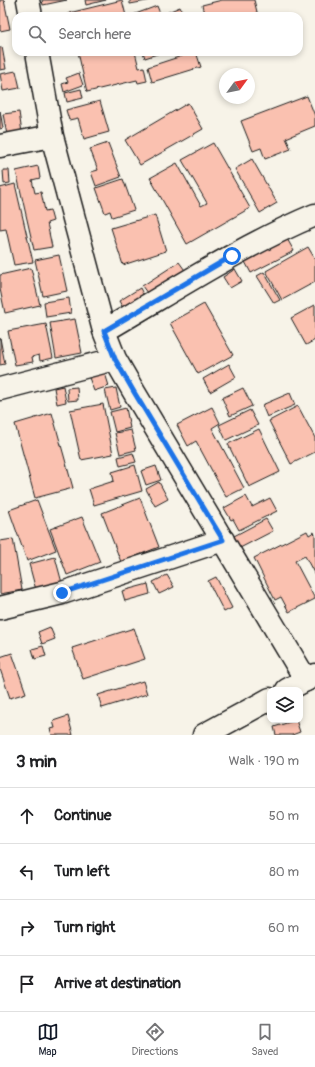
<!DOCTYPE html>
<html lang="en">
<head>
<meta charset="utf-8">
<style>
  :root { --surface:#fff; --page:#f2f2f2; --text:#202124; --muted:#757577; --line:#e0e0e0; --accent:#111827 }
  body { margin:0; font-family:Pangolin,sans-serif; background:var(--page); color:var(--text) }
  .controls { position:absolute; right:12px; bottom:12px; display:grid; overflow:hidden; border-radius:8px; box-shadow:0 2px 6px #0003 }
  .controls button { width:36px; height:36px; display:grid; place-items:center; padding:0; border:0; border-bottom:1px solid var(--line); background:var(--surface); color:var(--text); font:20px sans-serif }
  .compass { position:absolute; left:219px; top:68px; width:36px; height:36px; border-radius:50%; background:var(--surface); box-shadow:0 2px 6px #0003; rotate:57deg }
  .stop { position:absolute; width:12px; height:12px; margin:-9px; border:3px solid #1a73e8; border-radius:50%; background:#fff }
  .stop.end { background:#1a73e8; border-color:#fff; box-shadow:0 1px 4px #0008 }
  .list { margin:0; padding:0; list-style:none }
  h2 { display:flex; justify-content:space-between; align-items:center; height:52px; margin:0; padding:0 16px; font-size:17px }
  h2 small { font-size:13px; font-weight:400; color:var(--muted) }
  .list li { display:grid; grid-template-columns:26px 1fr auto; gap:12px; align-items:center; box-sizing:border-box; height:56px; padding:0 16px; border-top:1px solid var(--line) }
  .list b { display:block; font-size:15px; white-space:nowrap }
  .list em { font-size:13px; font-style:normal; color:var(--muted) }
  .icon { flex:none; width:22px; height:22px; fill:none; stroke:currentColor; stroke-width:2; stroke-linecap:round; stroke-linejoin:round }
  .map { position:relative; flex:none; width:315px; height:735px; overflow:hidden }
  .search { position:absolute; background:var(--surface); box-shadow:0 2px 6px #0003; left:12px; right:12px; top:12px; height:44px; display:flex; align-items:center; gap:10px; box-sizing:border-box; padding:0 14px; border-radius:12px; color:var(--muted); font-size:15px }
  .sheet { height:276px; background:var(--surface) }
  nav { display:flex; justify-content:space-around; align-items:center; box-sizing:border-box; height:56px; border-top:1px solid var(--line); background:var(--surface); font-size:11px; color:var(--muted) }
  nav a { display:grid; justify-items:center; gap:2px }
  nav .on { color:var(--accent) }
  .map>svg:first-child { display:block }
</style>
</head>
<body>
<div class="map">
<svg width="315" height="735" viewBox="0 0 315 735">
  <rect width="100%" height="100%" fill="#f7f3e8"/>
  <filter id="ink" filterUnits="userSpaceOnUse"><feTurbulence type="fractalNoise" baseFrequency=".025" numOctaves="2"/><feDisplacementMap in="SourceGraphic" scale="8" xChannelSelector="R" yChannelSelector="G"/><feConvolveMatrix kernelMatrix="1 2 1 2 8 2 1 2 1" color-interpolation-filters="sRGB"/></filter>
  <g filter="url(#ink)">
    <path fill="#fac1b0" stroke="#1c1c1c" d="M0,0H4L10,29L0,31Z
      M42,0H67L43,5Z
      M85,0H106L86,5Z
      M122,0L126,16H70L69,13Z
      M130,0H152L130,4Z
      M222,0H254L258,16H205L202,5Z
      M157,6L161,16H130Z
      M180,7L184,16H170L168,12Z
      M2,47L6,69L0,70V48Z
      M78,52H135L139,68L144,67L147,81L138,83L137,80L87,92Z
      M143,52H163L145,58Z
      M194,52H196L201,67L152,82L148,67Z
      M16,71L20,88L3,91L0,74Z
      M79,73L83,85L64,92L62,84L68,82L66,78Z
      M81,89L83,98L67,102L65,93Z
      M307,96L315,116V126L286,138L291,149L265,159L261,148L253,151L241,121Z
      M100,101L109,132L84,139L78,118L69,120L66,110Z
      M188,103L203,129L140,165L125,140Z
      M0,111L3,128L0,129Z
      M19,112L22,133L7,135L3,114Z
      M108,143L121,177L96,186L91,172L98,170L90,149Z
      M213,143L250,208L187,244L150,178L177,163L201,206L207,203L182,160Z
      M252,159L277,203L260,213L235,169Z
      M38,166L40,178L32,180L35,193L41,192L45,211L50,210L53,221L47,223L52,247L34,250L16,171Z
      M3,170H9L10,183L4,184Z
      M123,179L134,210L112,217L110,211L105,213L96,188Z
      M15,184L33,262L14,265L6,229L0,230V188Z
      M155,215L166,251L123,265L111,228Z
      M286,237L294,251L251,273L243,258Z
      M308,247L315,259V282L282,300L266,271Z
      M59,255L67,291L43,296L35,260Z
      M179,262L187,273L150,297L142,286Z
      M31,268L40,305L5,313L0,289V275Z
      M235,269L242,281L230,288L223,277Z
      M264,272L280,300L274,303L257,276Z
      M140,288L144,296L123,308L119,301Z
      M69,298L71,313L46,317L44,302Z
      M204,304L233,355L198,374L170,323Z
      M315,305V340L306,345L291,318Z
      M75,319L82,353L56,358L50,323Z
      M46,324L53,358L40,361L39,355L32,357L33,362L15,365L8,331Z
      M0,338L5,364L0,365Z
      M229,364L236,377L210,392L203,379Z
      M104,370L109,386L94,391L88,375Z
      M63,386L66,402L57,404L54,388Z
      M77,387L78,400L68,401L67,388Z
      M116,388L120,407L110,410L105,390Z
      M243,388L252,406L230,416L222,398Z
      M290,393L295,405L267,417L262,405Z
      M103,404L113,454L81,460L70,410Z
      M298,406L315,438V452L291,464L269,421Z
      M212,407L220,423L212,428L244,488L226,497L196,441L188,446L177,425Z
      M126,408L130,428L115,432L110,412Z
      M250,410L258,425L226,440L219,425Z
      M52,413L73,488L35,498L15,424Z
      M259,429L280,472L249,487L228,444Z
      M131,430L136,450L120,454L115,433Z
      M133,453L136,462L120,466L118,457Z
      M135,465L142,491L94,505L89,489L114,481L112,472Z
      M156,466L161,480L146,485L141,471Z
      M159,482L168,499L155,506L146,489Z
      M246,496L252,507L270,498L277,511L239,530L233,519L231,520L224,508Z
      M140,498L159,547L121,562L102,513Z
      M37,500L56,550L27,561L9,510Z
      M82,517L100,562L67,575L50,529Z
      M266,519L273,531L240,548L234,536Z
      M307,531L309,535L314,532L315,535V575L305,556L295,561L315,599L289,612L281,597L275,600L254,558Z
      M13,539L22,590L0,594V541Z
      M55,557L62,583L36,590L29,564Z
      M167,575L174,587L159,594L153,582Z
      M216,577L232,608L224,612L208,581Z
      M148,584L150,594L125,601L122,591Z
      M50,627L55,639L42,644L38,632Z
      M134,628L145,659L83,679L72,648Z
      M43,646L46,656L35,659L32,649Z
      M12,653L26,693L10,698L0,669V657Z
      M143,681L147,694L102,708L98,695Z
      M68,716L73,735H52L50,729L55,728L53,721Z
      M296,720L300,732L292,735H276L274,727Z"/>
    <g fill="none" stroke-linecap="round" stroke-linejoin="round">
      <defs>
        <path id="minor" d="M28,0L31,16
          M37,52L52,136L104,331L115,359L134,392L306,680
          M0,146L52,136
          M104,331C173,291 241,246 315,215
          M0,389L115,359
          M0,608L62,593L223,540"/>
        <path id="highway" d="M287,690L315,675
          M204,735L270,699"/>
      </defs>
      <use href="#minor" stroke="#1c1c1c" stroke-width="25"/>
      <use href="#highway" stroke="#1c1c1c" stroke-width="25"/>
      <use href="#minor" stroke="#f7f3e8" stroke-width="22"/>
      <use href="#highway" stroke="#f7f3e8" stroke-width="22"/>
    </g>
  </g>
  <g fill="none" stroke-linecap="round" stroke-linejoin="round" filter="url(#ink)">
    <path stroke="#1a73e8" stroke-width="5" d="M62,593L223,540L134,392L115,359L104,331L232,256"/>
  </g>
</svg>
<div class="controls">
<button><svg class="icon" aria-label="layers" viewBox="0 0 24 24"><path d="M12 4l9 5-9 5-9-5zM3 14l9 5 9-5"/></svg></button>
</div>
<svg class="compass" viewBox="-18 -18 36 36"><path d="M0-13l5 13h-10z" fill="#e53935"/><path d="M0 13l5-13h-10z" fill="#757577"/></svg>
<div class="stop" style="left:232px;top:256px"></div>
<div class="stop end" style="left:62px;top:593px"></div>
<div class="search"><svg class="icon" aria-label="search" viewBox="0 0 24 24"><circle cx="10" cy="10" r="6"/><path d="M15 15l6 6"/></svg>Search here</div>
</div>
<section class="sheet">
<h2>3 min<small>Walk · 190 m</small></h2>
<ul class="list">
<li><svg class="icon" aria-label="ahead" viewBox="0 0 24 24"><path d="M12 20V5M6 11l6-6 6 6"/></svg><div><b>Continue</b></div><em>50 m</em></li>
<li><svg class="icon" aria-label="left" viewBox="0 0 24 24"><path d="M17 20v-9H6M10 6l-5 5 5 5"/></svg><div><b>Turn left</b></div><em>80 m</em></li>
<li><svg class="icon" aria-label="right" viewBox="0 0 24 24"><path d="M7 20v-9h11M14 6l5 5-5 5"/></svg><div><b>Turn right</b></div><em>60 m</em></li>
<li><svg class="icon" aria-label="arrive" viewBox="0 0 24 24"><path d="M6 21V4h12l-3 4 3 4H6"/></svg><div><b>Arrive at destination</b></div></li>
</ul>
</section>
<nav>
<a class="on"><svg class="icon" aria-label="map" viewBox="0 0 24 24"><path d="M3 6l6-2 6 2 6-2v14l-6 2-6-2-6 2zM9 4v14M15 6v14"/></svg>Map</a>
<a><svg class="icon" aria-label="directions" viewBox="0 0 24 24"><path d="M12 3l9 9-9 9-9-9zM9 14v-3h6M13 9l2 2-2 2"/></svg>Directions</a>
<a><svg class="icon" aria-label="saved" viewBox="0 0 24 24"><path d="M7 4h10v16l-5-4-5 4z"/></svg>Saved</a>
</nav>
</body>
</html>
